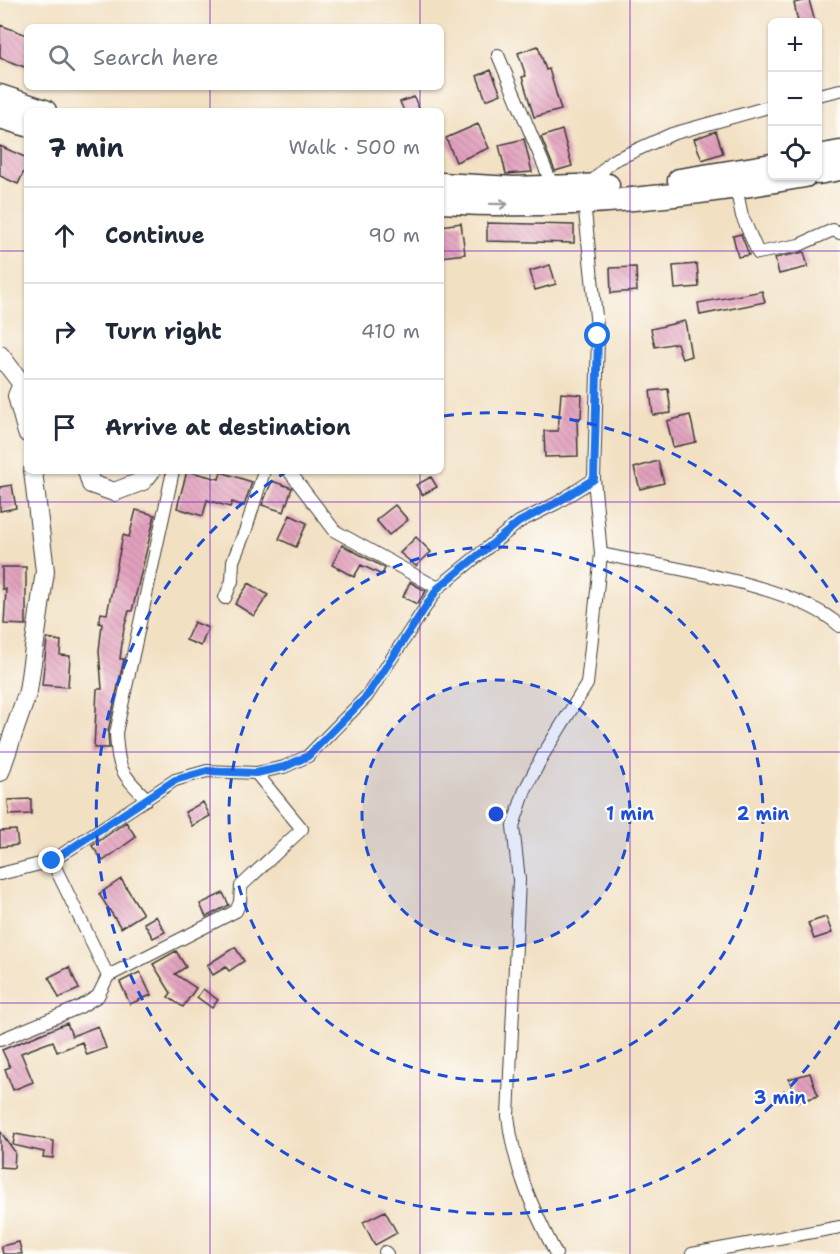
<!DOCTYPE html>
<html lang="en">
<head>
<meta charset="utf-8">
<style>
  :root { --surface:#fff; --page:#f6f6f7; --text:#1f2937; --muted:#747a83; --line:#e0e1e3 }
  body { margin:0; font-family:"Shantell Sans",sans-serif; background:var(--page); color:var(--text) }
  .controls { position:absolute; right:18px; top:18px; display:grid; overflow:hidden; border-radius:9px; box-shadow:0 2px 4px #0004 }
  .controls button { width:54px; height:54px; display:grid; place-items:center; padding:0; border:0; border-bottom:2px solid var(--line); background:var(--surface); color:var(--text); font:30px sans-serif }
  .stop { position:absolute; width:18px; height:18px; margin:-14px; border:4px solid #1a73e8; border-radius:50%; background:#fff }
  .stop.end { background:#1a73e8; border-color:#fff; box-shadow:0 2px 6px #0008 }
  .list { margin:0; padding:0; list-style:none }
  h2 { display:flex; justify-content:space-between; align-items:center; height:78px; margin:0; padding:0 24px; font-size:26px }
  h2 small { font-size:20px; font-weight:400; color:var(--muted) }
  .list li { display:grid; grid-template-columns:39px 1fr auto; gap:18px; align-items:center; box-sizing:border-box; height:96px; padding:0 24px; border-top:2px solid var(--line) }
  .list b { display:block; font-size:22px; white-space:nowrap }
  .list em { font-size:20px; font-style:normal; color:var(--muted) }
  .icon { flex:none; width:33px; height:33px; fill:none; stroke:currentColor; stroke-width:2; stroke-linecap:round; stroke-linejoin:round }
  .map { position:relative; flex:none; width:840px; height:1254px; overflow:hidden }
  .search { position:absolute; background:var(--surface); box-shadow:0 2px 4px #0004; left:24px; top:24px; width:420px; height:66px; display:flex; align-items:center; gap:15px; box-sizing:border-box; padding:0 21px; border-radius:9px; color:var(--muted); font-size:22px }
  .panel { position:absolute; background:var(--surface); box-shadow:0 2px 4px #0004; left:24px; top:108px; width:420px; height:366px; border-radius:9px }
  .map>svg:first-child { display:block }
</style>
</head>
<body>
<div class="map">
<svg width="840" height="1254" viewBox="0 0 840 1254">
  <defs>
    <pattern id="building-back-hatch" width="6" height="6" patternUnits="userSpaceOnUse" patternTransform="scale(1.5)"><rect width="6" height="6" fill="#e2a0bd"/><path d="M-1 5l2 2M0 0l6 6M5-1l2 2" fill="none" stroke="#c189a2"/></pattern>
  </defs>
  <rect width="100%" height="100%" fill="#fdfcf7"/>
  <filter id="ink" filterUnits="userSpaceOnUse"><feTurbulence type="fractalNoise" baseFrequency=".0167" numOctaves="2"/><feDisplacementMap in="SourceGraphic" scale="12" xChannelSelector="R" yChannelSelector="G"/><feConvolveMatrix kernelMatrix="1 2 1 2 8 2 1 2 1" color-interpolation-filters="sRGB"/></filter>
  <filter id="wash" filterUnits="userSpaceOnUse"><feTurbulence type="fractalNoise" baseFrequency=".008" numOctaves="4" result="noise"/><feDisplacementMap in="SourceGraphic" scale="24" xChannelSelector="R" yChannelSelector="G"/><feGaussianBlur stdDeviation="1.35" result="paint"/><feColorMatrix in="noise" values="0 0 0 0 0 0 0 0 0 0 0 0 0 0 0 0 0 1.4 0 .05"/><feComposite in="paint" operator="in"/></filter>
  <g filter="url(#wash)">
    <rect width="100%" height="100%" fill="#f2e0c3"/>
    <g id="blocks">
      <path fill="url(#building-back-hatch)" d="M809,0L815,22H798L794,3Z
        M0,25L27,35V68L0,58Z
        M538,46L546,70L549,69L561,110L534,117L522,77L526,76L518,53Z
        M491,70L501,94L486,100L477,76Z
        M414,97L420,111H404L400,102Z
        M478,124L489,148L456,162L446,138Z
        M562,130L572,166L555,171L541,137Z
        M716,131L723,153L702,160L694,139Z
        M524,139L532,172L506,174L499,145Z
        M0,146L27,158V165L18,184L0,176Z
        M461,223L465,254L441,257V226Z
        M487,223L574,225V243L487,241Z
        M741,234L749,255L738,257L733,236Z
        M804,252L808,267L779,274L775,258Z
        M697,264L699,287L675,289L673,266Z
        M550,265L556,284L535,290L530,271Z
        M636,267L637,291L611,293L610,268Z
        M762,291L765,302L700,315L698,303Z
        M685,321L691,356L682,359L677,343L655,347L651,329Z
        M668,389L671,413L653,415L650,391Z
        M561,393L582,395L581,418H577L578,456L545,457L544,431H558Z
        M690,415L696,442L673,447L667,421Z
        M658,461L664,483L640,489L634,468Z
        M187,471L219,479L221,472L252,482L244,506L232,502L230,507L207,500L203,516L177,508Z
        M431,477L437,487L422,495L416,485Z
        M272,481L292,488L284,512L262,505Z
        M12,485L16,508L0,511V487Z
        M395,505L408,520L389,535L376,520Z
        M136,510L155,515L132,611H129L124,628L120,659H124L108,731L109,748H94L97,689H102L99,651L102,624L99,623L101,613L107,614L123,535L129,537Z
        M290,515L307,523L296,547L279,539Z
        M416,537L431,552L416,566L400,553Z
        M342,545L385,568L382,575L361,565L354,577L332,565Z
        M2,567H26V625L4,624L6,589H2Z
        M410,582L426,591L417,604L403,597Z
        M249,583L268,595L254,616L235,604Z
        M194,622L208,628L201,646L186,640Z
        M47,639L61,641L60,655L70,656L68,687L42,685Z
        M31,799V814L9,815L8,800Z
        M203,802L210,816L192,826L185,812Z
        M126,822L136,837L103,861L92,846Z
        M16,830L18,845L0,847V831Z
        M121,879L143,914L121,928L99,894Z
        M223,893L229,905L206,917L200,904Z
        M156,916L165,932L153,938L144,923Z
        M826,917L832,933L814,939L808,923Z
        M235,947L244,961L229,971L226,967L213,975L207,965Z
        M176,951L186,967L175,974L196,988L183,1007L168,997L171,993L153,964Z
        M69,967L79,989L59,998L49,977Z
        M140,972L151,995L130,1004L120,982Z
        M203,989L218,1000L212,1008L197,997Z
        M67,1023L72,1036L98,1026L106,1048L87,1055L82,1042L57,1052L53,1041L21,1053L33,1082L13,1090L5,1069L10,1067L2,1050Z
        M810,1073L818,1096L797,1102L789,1079Z
        M0,1131L15,1152L14,1168L0,1167Z
        M15,1134L54,1141L53,1158L43,1157L44,1152L13,1145Z
        M385,1211L397,1233L375,1245L363,1222Z
        M19,1242L22,1254H3L1,1246Z"/>
    </g>
  </g>
  <g filter="url(#ink)">
    <use href="#blocks" fill-opacity="0" stroke="#3c3935" stroke-width="1.5"/>
    <g fill="none" stroke-linecap="round" stroke-linejoin="round">
      <defs>
        <path id="street" d="M498,55L553,187
          M818,95L840,90
          M588,186L612,161L672,134L772,106
          M736,187L742,216L758,253L799,245L833,230L840,233
          M289,471L335,531L438,588
          M601,554C663,567 795,584 840,626
          M225,598L232,581L233,561L246,529L264,471
          M147,799C121,773 118,770 116,733L173,471
          M52,861L108,976
          M0,874L52,861L175,780L207,771L256,773L284,767L308,756L367,696L438,588L519,522L557,503L594,479
          M0,1040L80,1007L98,996L108,976L236,911L240,902L241,886L302,829L256,773
          M385,1252L387,1254
          M556,1254C532,1207 514,1169 508,1116L519,880L513,826L525,790L543,755L587,684L601,554L594,479L598,336L584,202
          M692,1254L840,1227"/>
        <path id="secondary" d="M0,355L22,384
          M27,386L22,384L17,396L27,433
          M87,471L91,484L114,492L143,481L151,471
          M0,772L28,691L45,571L33,471"/>
        <path id="highway" d="M0,96L45,111
          M0,117L27,125
          M818,156L840,152
          M818,173L840,169
          M679,180L772,165
          M441,184L513,188L608,185
          M441,202C562,210 686,197 805,176"/>
      </defs>
      <use href="#street" stroke="#3c3935" stroke-width="14"/>
      <use href="#secondary" stroke="#3c3935" stroke-width="20"/>
      <use href="#highway" stroke="#3c3935" stroke-width="25"/>
      <use href="#street" stroke="#fff" stroke-width="12"/>
      <use href="#secondary" stroke="#fff" stroke-width="18"/>
      <use href="#highway" stroke="#fff" stroke-width="22"/>
    </g>
    <defs><path id="oneway-shaft" d="M-6 0H5M1.5-3L5.5 0L1.5 3" fill="none" stroke-width="1.6" stroke-linecap="round" stroke-linejoin="round" transform="scale(1.5)"/></defs>
    <use stroke="#999" href="#oneway-shaft" transform="translate(499 204) rotate(1)"/>
  </g>
  <g fill="none" stroke-linecap="round" stroke-linejoin="round" filter="url(#ink)">
    <path stroke="#1a73e8" stroke-width="8" d="M52,861L175,780L207,771L256,773L284,767L308,756L367,696L438,588L519,522L556,503L594,479L598,336"/>
  </g>
  <path fill="none" stroke="#7b2cbf" stroke-width="1.5" stroke-opacity="0.55" d="M210,0V27M420,0V27M630,0V1254M210,87V111M420,87V111M0,251H27M441,251H840M210,471V1254M420,471V1254M0,502H840M0,752H840M0,1003H840"/>
  <circle cx="496" cy="814" r="134" fill="#1d4ed8" fill-opacity=".12"/>
  <g fill="none" stroke="#1d4ed8" stroke-width="3" stroke-dasharray="10 8">
    <circle cx="496" cy="814" r="134"/>
    <circle cx="496" cy="814" r="267"/>
    <path d="M840 1021A401 401 0 1 1 286 472M444 416A401 401 0 0 1 840 607"/>
  </g>
  <circle cx="496" cy="814" r="9" fill="#1d4ed8" stroke="#fdfcf7" stroke-width="3"/>
  <g font-size="18" text-anchor="middle" font-weight="bold" fill="#1d4ed8" stroke="#fdfcf7" stroke-width="4.5" stroke-linejoin="round" paint-order="stroke">
    <text x="630" y="820">1 min</text>
    <text x="763" y="820">2 min</text>
    <text x="780" y="1104">3 min</text>
  </g>
</svg>
<div class="controls">
<button>+</button>
<button>−</button>
<button><svg class="icon" aria-label="locate" viewBox="0 0 24 24"><circle cx="12" cy="12" r="6"/><path d="M12 2v4M12 18v4M2 12h4M18 12h4"/></svg></button>
</div>
<div class="stop" style="left:598px;top:336px"></div>
<div class="stop end" style="left:52px;top:861px"></div>
<div class="search"><svg class="icon" aria-label="search" viewBox="0 0 24 24"><circle cx="10" cy="10" r="6"/><path d="M15 15l6 6"/></svg>Search here</div>
<section class="panel">
<h2>7 min<small>Walk · 500 m</small></h2>
<ul class="list">
<li><svg class="icon" aria-label="ahead" viewBox="0 0 24 24"><path d="M12 20V5M6 11l6-6 6 6"/></svg><div><b>Continue</b></div><em>90 m</em></li>
<li><svg class="icon" aria-label="right" viewBox="0 0 24 24"><path d="M7 20v-9h11M14 6l5 5-5 5"/></svg><div><b>Turn right</b></div><em>410 m</em></li>
<li><svg class="icon" aria-label="arrive" viewBox="0 0 24 24"><path d="M6 21V4h12l-3 4 3 4H6"/></svg><div><b>Arrive at destination</b></div></li>
</ul>
</section>
</div>
</body>
</html>
